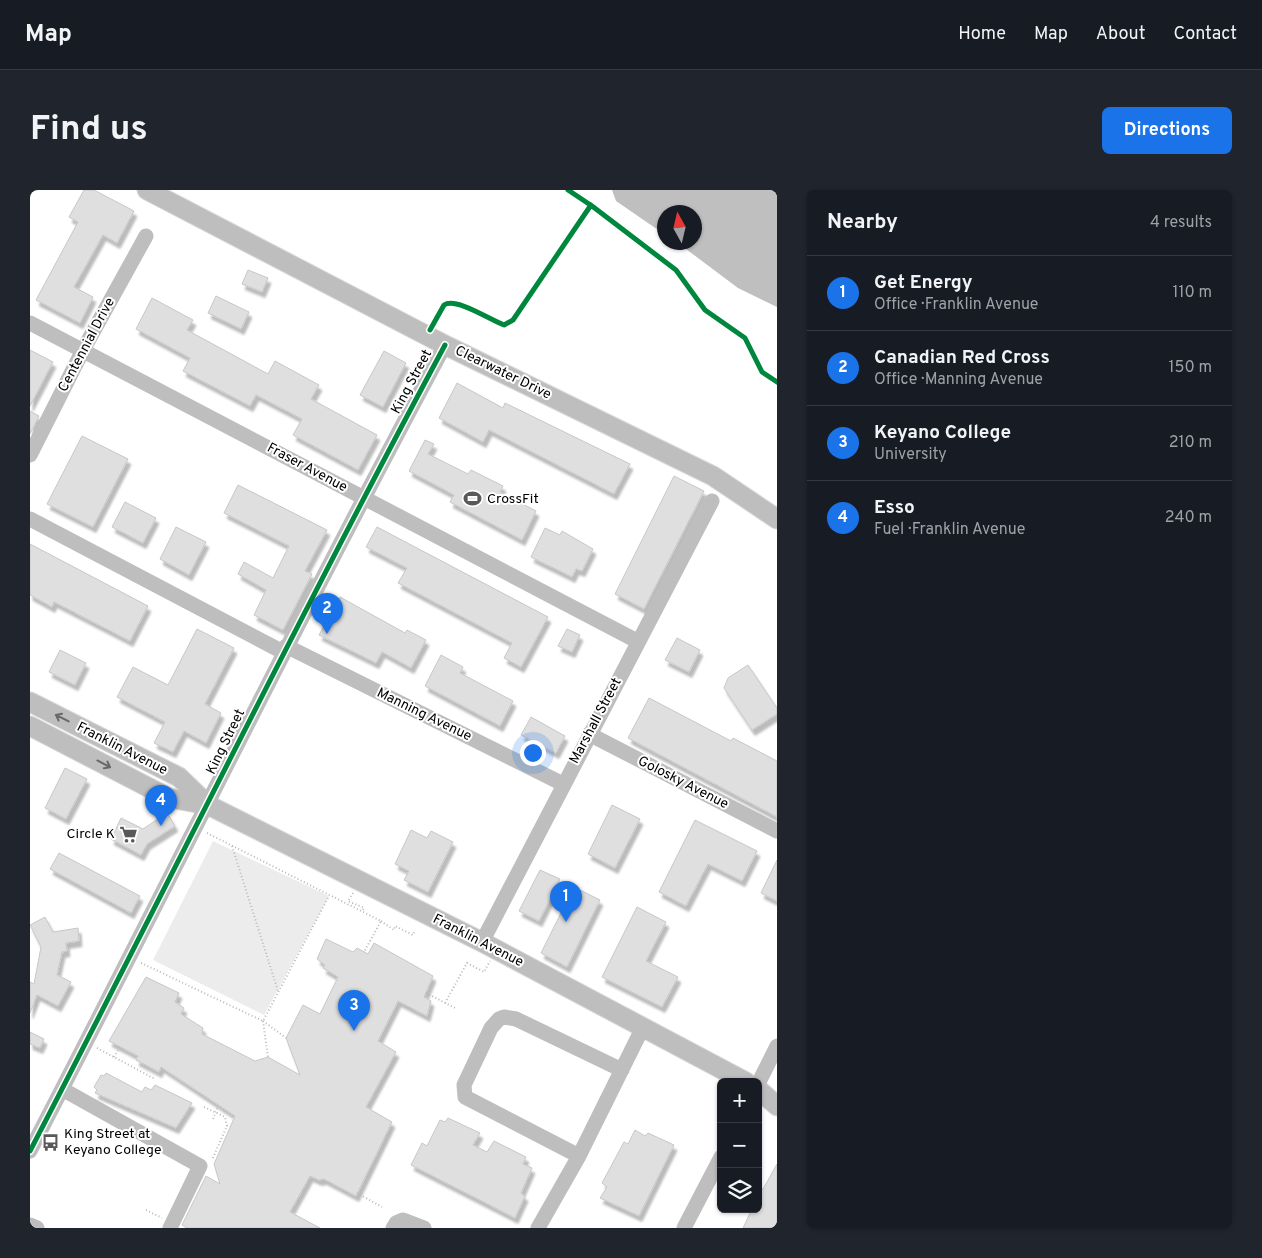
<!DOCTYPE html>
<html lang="en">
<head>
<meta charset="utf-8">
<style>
  :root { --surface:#171b24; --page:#20242c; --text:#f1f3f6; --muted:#9ea1a6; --line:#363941; --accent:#1a73e8 }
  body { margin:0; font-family:Overpass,sans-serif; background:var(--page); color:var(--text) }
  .controls { position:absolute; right:15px; bottom:15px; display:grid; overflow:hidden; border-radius:8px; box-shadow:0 1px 4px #0004 }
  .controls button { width:45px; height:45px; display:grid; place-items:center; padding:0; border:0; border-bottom:1px solid var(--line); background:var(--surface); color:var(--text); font:25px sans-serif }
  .compass { position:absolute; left:627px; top:15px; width:45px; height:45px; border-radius:50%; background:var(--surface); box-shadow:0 1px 4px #0004; rotate:352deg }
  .you { position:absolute; left:502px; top:562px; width:18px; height:18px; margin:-12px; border:4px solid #fff; border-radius:50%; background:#1a73e8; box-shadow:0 0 0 8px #1a73e833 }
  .badge { display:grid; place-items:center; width:32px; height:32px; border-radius:50%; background:var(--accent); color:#fff; font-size:16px; font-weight:700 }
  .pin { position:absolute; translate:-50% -41px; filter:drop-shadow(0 1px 2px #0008) }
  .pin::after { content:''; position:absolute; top:26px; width:18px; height:15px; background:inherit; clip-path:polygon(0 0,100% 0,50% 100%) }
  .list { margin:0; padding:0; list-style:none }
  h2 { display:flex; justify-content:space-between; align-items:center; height:65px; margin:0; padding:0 20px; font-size:21px }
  h2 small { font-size:16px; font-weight:400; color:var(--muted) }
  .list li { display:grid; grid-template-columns:32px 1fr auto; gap:15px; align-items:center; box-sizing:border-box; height:75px; padding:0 20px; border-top:1px solid var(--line) }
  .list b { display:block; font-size:19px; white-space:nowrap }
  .list p { margin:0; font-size:16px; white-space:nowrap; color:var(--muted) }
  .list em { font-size:16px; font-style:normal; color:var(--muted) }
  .icon { flex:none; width:28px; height:28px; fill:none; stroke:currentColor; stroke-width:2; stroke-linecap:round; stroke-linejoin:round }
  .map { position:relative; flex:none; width:747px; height:1038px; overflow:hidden; border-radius:8px }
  header { display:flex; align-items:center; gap:30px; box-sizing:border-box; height:70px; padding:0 25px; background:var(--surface); border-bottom:1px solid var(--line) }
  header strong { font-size:24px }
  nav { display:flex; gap:28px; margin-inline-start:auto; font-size:18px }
  .intro { display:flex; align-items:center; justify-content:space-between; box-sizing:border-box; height:120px; padding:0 30px }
  h1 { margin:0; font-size:35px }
  .button { padding:12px 22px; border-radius:8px; background:var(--accent); color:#fff; font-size:18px; font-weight:700 }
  main { display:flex; gap:30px; padding:0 30px }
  aside { flex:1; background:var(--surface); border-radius:8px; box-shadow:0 1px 4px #0004 }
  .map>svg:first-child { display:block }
</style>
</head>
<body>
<header>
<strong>Map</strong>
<nav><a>Home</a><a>Map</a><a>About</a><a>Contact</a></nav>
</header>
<div class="intro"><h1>Find us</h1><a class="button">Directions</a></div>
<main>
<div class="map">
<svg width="747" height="1038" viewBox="0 0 747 1038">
  <defs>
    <filter id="shadow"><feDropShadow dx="3" dy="5.5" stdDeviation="1" flood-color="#0004"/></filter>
  </defs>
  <rect width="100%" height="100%" fill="#fff"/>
  <path fill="#ececec" d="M183,651L299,706L234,825L123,770Z"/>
  <path fill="#bfbfbf" d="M582,0H747V117L708,98L648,53L664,52V22H634V44L586,11Z"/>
  <path fill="#dfdfdf" stroke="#c7c7c7" filter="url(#shadow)" d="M54,0H64L104,21L87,53L73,45L44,97L63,107L50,133L6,110L48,32L39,27Z
    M218,80L238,88L232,102L212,94Z
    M186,106L219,122L211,139L178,123Z
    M122,108L163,130L157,140L238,184L245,171L289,195L281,209L347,245L328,280L263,245L272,229L226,205L220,216L153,181L160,168L106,139Z
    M0,160L23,172L0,216Z
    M354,161L376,173L353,217L330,205Z
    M427,193L473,218L475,213L600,274L584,304L459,240L453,252L409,228Z
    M0,221L9,226L0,244Z
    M52,246L98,269L63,337L17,314Z
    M395,250L404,254L398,264L438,284L441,280L473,296L470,302L506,321L492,350L420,312L424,305L379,281Z
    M644,286L674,301L614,419L585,404Z
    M208,295L297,340L275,381L282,384L253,440L224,425L236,400L208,384L214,372L243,388L259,356L194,323Z
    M95,312L126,328L113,353L82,337Z
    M146,337L176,352L159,385L130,369Z
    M347,337L518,427L491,477L474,468L482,453L368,393L377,378L336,357Z
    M515,338L530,345L532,341L563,359L552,381L546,379L542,387L501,367Z
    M0,354L118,416L100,451L24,412L22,417L0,405Z
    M310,407L375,443L377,440L396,450L381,478L352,462L346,473L289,445Z
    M167,439L204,458L175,514L191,523L176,553L154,541L143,562L124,553L135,532L87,507L103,477L138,495Z
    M537,439L550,445L542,462L528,456Z
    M647,448L670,460L659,482L635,470Z
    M30,460L56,473L45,495L19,482Z
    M411,465L433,477L430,483L483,511L470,536L395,496Z
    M718,475L747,518V524L722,540L694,498L698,488Z
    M619,508L701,551L703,548L747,571V627L598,548Z
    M501,527L535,546L526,563L491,545Z
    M35,578L57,589L36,629L15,618Z
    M582,615L610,629L585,678L558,664Z
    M137,623L145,636L117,654L111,665L81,649L91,628L113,639Z
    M665,630L727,661L712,691L678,674L656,716L629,702Z
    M381,640L397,648L401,641L423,652L398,702L374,690L379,681L365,674Z
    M29,663L110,706L101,723L20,679Z
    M747,670V711L731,703Z
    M510,680L530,689L509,731L489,721Z
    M544,697L570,710L537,777L511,763Z
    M607,717L636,732L616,771L648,787L632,817L572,787Z
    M15,727L23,742L48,738L49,751L36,753L37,761L32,762L27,785L41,792L28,816L7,805L0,823V792L4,794L11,757L0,735Z
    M296,749L323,762L327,758L338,764L344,753L403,786L394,807L401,811L397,826L368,811L348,851L366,862L336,917L362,932L326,1006L294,989L289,990L280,986L260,1022L290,1038H157L152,1035L176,986L190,994L184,974L205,926L131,877L129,882L106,870L108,866L79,851L116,787L149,803L145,812L154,818L151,824L173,838L172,844L225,871L238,867L270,885L256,848L273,815L290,824L308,787L293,778L295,775L287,769Z
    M0,842L14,849L10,858L0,854Z
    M76,883L112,902L115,897L121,900L125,895L162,913L146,938L65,903L67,900L64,897L71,885L74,886Z
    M418,928L450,943L443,955L457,962L464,951L496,967L493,974L502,978L491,1003L495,1006L485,1028L381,975L392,953L397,956L410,930L415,932Z
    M605,940L615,946L618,943L644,955L609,1026L570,1008L577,997L572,993L594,952L598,954Z
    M747,974V1038H713L722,1019H728V997L733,999Z"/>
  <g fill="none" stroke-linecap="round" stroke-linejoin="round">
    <defs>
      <path id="major" d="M117,0L415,155L683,286L747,329
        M0,512L149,587L178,615L452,752L716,892
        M0,536L139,608L178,615
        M728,899L747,916"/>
    </defs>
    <use href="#major" stroke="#dbdbdb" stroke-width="21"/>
    <path stroke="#b9b9b9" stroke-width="2" stroke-dasharray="1 2.5" stroke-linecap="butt" d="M177,643L351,731L334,762
      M202,656L248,801
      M323,703L318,711L334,718L332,722
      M351,731L364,740L365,736L383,745L385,740
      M111,773L233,831L299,706
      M396,803L425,818
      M415,813L437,773L454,782L460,771
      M233,831L238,867
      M233,831L256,848
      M67,858L125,889
      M84,867L90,857
      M174,917L195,927L197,936L182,970
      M183,929L188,916
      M327,1003L352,1017
      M116,1020L132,1028"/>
    <path stroke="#bebebe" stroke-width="15" d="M0,133L607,451
      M0,265L53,160L116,46
      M0,329L253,462
      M256,456L533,594
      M559,544L747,641
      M452,752L682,311
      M728,894L747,856
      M32,899L170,976L140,1038
      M0,961C139,693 272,421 415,155
      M549,966L435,907L434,895L461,838L469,829L474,827L486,829L592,880
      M0,1035L7,1038
      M363,1038L366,1033L373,1030L394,1038
      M508,1038L549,966L613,837
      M654,1038L691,967"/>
    <use href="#major" stroke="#bebebe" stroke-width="19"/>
    <defs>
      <path id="cycleway" d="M538,0L562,16L646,80L675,120L715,148L732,182L747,192
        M400,140L414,115C426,107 460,130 474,135L483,130L561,15
        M0,961C139,693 272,421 415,155"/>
    </defs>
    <use href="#cycleway" stroke="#fff" stroke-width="8"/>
    <use href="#cycleway" stroke="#00873e" stroke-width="5"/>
  </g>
  <defs><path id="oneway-shaft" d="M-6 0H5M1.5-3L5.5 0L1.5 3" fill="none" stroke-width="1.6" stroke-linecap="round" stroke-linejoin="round" transform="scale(1.25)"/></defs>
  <g stroke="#686868">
    <use href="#oneway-shaft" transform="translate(32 528) rotate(-153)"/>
    <use href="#oneway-shaft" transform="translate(74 574) rotate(28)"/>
  </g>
  <defs>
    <symbol id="stadium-bare" viewBox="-9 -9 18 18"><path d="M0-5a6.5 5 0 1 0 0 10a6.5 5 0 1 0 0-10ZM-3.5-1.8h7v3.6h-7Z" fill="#595959" stroke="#fff" stroke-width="2.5" paint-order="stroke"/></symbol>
    <symbol id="supermarket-bare" viewBox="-9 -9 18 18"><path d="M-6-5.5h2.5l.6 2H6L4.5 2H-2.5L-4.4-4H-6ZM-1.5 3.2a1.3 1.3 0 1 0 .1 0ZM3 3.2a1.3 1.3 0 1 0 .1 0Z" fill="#595959" stroke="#fff" stroke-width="2.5" paint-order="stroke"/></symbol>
    <symbol id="bus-bare" viewBox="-9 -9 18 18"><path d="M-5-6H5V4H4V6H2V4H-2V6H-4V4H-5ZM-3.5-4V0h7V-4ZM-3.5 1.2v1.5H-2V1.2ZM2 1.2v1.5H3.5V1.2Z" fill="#595959" stroke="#fff" stroke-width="2.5" paint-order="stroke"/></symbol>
  </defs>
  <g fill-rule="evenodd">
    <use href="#stadium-bare" x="430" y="296" width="25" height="25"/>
    <use href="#supermarket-bare" x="86" y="632" width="25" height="25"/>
    <use href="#bus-bare" x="8" y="940" width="25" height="25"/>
  </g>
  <g text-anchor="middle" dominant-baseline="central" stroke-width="4" stroke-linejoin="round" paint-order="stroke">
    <g font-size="14" fill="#000" stroke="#fff">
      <text transform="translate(57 155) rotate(-62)">Centennial Drive</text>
      <text transform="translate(473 183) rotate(26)">Clearwater Drive</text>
      <text transform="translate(382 192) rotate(-62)">King Street</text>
      <text transform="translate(277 278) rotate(28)">Fraser Avenue</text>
      <text transform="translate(394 525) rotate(26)">Manning Avenue</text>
      <text transform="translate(566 531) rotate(-62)">Marshall Street</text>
      <text transform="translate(196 552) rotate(-64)">King Street</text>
      <text transform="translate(92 559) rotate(27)">Franklin Avenue</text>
      <text transform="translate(653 593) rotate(27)">Golosky Avenue</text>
      <text transform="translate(448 751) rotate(27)">Franklin Avenue</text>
    </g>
    <g font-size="14" fill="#000" stroke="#fff" text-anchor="start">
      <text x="457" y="309">CrossFit</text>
      <text x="85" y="644" text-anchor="end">Circle K</text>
      <text x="34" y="944">King Street at<tspan x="34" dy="16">Keyano College</tspan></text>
    </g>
  </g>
</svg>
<div class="controls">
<button>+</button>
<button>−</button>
<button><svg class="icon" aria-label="layers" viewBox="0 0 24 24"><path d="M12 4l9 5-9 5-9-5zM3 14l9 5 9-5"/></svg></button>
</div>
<svg class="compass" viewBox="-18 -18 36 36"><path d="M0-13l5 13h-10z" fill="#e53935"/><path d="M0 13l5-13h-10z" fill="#9ea1a6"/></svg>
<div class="you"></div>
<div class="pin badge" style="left:536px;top:732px">1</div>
<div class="pin badge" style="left:297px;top:444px">2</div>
<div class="pin badge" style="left:324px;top:841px">3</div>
<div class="pin badge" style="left:131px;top:636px">4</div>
</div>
<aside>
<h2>Nearby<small>4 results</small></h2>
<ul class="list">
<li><span class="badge">1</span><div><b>Get Energy</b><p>Office · Franklin Avenue</p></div><em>110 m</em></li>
<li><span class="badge">2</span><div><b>Canadian Red Cross</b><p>Office · Manning Avenue</p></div><em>150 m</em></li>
<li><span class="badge">3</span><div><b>Keyano College</b><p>University</p></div><em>210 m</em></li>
<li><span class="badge">4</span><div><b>Esso</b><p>Fuel · Franklin Avenue</p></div><em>240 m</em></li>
</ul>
</aside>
</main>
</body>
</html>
